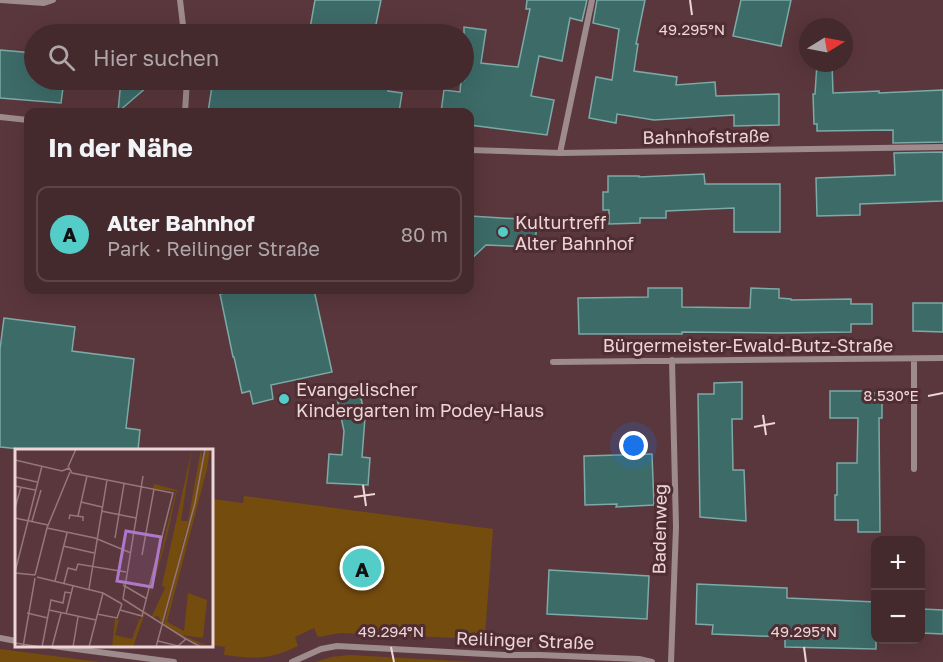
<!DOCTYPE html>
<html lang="de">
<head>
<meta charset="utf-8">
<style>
  :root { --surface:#44292d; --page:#4b3135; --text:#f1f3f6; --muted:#afa6aa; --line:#5c4549; --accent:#54cdc8 }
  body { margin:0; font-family:"Golos Text",sans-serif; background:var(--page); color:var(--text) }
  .controls { position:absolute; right:18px; bottom:18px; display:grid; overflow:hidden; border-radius:12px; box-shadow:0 6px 24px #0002 }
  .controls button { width:54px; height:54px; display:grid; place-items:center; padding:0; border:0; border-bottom:2px solid var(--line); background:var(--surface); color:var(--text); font:30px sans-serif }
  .compass { position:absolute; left:799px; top:18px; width:54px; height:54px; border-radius:50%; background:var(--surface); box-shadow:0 6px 24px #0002; rotate:80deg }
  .you { position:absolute; left:634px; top:446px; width:21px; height:21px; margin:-15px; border:4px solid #fff; border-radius:50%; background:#1a73e8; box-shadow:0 0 0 9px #1a73e833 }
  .badge { display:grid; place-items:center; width:39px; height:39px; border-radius:50%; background:var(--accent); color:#111; font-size:20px; font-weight:700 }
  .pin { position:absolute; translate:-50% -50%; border:3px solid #fff; box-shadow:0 2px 6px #0006 }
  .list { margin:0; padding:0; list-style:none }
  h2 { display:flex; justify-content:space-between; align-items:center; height:78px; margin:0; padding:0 24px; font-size:26px }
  h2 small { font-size:20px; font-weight:400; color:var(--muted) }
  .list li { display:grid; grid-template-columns:39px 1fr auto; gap:18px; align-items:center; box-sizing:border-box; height:96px; margin:0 12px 12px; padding:0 12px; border:2px solid var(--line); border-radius:12px }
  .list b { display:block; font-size:22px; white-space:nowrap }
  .list p { margin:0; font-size:20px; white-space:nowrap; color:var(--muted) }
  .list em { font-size:20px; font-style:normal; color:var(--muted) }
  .icon { flex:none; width:33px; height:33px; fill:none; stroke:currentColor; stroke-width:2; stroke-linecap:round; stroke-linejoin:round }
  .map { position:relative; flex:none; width:943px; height:662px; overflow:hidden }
  .search { position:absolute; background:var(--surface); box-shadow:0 6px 24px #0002; left:24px; top:24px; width:450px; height:66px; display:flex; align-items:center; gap:15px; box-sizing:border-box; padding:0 21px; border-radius:33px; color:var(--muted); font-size:22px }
  .panel { position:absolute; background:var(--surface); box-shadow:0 6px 24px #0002; left:24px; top:108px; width:450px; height:186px; border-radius:12px }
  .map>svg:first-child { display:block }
</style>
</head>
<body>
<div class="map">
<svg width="943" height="662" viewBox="0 0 943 662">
  <rect width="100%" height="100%" fill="#5a373c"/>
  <path fill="#744c0e" d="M244,496L493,529L485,635L479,639L340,633L318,637L314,628L295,637L298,646C269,660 256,659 224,655L225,647L212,645V499L243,503Z
    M0,649L100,662H0Z
    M350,655L475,662H316L331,657Z"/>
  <path fill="#3d6b68" stroke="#7baaa7" stroke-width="1.5" d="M315,0H381L374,34H309Z
    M527,0H587L582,21L570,18L562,61L539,56L531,96L554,100L547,135L470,125V112H441L444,90L460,92L461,80H464V27L486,30L481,63L518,67L530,9H526Z
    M597,0H645L636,44H638L634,71L677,77L676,85L715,82L716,96L779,94V125L734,126V115L654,120L617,114L616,123L589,118L596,77L612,80L619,29L593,23Z
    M741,0H791L781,46L733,36Z
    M0,50L34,53V80H64L61,103L0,98Z
    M817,63H832L833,93L879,91V93L943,90V142L893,143V130L817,131V124H814L813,94H815Z
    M121,80H155L118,112Z
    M213,80H345L364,83L365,80H390L388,91L402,93L399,112H208Z
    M943,152V201L860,204V215L817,216L816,178L895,175L894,153Z
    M704,174L705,184H780V232H734V208L666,211V218H640V223L609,224V210H603V192H608V176H639V177Z
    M470,216L537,220L535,247L486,245L470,260Z
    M648,288H682V307L750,308L751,288L779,289V298L791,299V300L851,299V304H872V324H851V332L778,333L682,332V334H579L578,298L648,297Z
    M238,290H314L332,372L271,385L273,399L253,404L250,391L242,393L234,357H233L220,294Z
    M913,303H943V332L913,331Z
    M4,318L75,327L72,351L134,359L126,428L140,430L138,450H30L0,447V349Z
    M742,382V419H732L733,470H744L746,521L700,517L698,394H714V383Z
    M830,391H864V393H882V418H879L880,532H858V520H835V495H837V463H857L858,418H830Z
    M360,393L365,418L362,457L370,458L368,485L327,483L329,454L342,455L344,431L337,398Z
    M652,454L654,505L616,507L617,504L585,505L584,456Z
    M549,570L649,576L647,619L547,614Z
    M697,584L787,588V598L876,602V649L785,647V637L712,634L713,625L696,624Z
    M922,609L943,610V634L921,633Z"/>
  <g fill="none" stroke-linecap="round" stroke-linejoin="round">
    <path stroke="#9e8b8d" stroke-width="6" d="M0,0L44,3L53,0
      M180,0L184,34
      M185,112L187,80
      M0,117L28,120
      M470,150L560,153L943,147
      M560,153L592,0
      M553,362L943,358
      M914,469V359
      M0,638L16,641
      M53,646L174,662
      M292,662L321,649L337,646L504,655H540L639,659L652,662
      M671,662L676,527L672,360"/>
  </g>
  <path fill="none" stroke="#edd6d8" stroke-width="2" d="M690,0L692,15M928,396L943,393M763,415L766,435M754,427L775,423M363,485L366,506M354,497L375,494M391,647L394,662M804,647L806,662"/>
  <g fill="#54cdc8" stroke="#4f2d32" stroke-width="2">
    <circle cx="503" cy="232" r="6"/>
    <circle cx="284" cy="399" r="6"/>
  </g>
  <g text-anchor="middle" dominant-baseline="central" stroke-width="6" stroke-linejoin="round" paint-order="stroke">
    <g font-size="18" fill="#edd6d8" stroke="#4f2d32">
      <text transform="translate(706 136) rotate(-1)">Bahnhofstraße</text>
      <text x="748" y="345">Bürgermeister-Ewald-Butz-Straße</text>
      <text transform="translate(659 529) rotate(-89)">Badenweg</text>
      <text transform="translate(525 640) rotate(2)">Reilinger Straße</text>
    </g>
    <g font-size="18" fill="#edd6d8" stroke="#4f2d32" text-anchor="start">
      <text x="515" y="222">Kulturtreff<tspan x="515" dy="21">Alter Bahnhof</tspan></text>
      <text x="296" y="389">Evangelischer<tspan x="296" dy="21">Kindergarten im Podey-Haus</tspan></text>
    </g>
  </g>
  <g transform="translate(15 449)">
    <rect width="198" height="198" fill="#5a373c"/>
    <path d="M171,0L152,87L133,155L161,42L138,40L139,35L162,41ZM177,0L166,72H173L186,0L188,16L147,175L143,167L136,169L150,139L147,136ZM191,0H195L192,20L152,173L169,182L173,144L192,151L188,189L167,186L195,198L180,194L149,176ZM131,161L118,198H97L100,170L104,171L100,186L117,190L124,171L113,163L125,171Z" fill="#744c0e"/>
    <path fill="none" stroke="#95777a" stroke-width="1.5" d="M0,11L47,22L54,19L57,24L158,44L127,167L105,161M53,18L61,0M0,28L22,33M0,37L20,41M66,53L87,58M0,59L6,38M86,62L121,69M63,67L72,27M0,69L33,76M54,70L55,66L68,68V72M17,72L26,41M32,79L80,89L116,104M100,89L109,35M48,97L79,104M127,106L139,40M0,123L27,17M0,124L20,126M20,126L32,79L55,23M22,128L88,144L107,155M40,132L52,84M49,134L53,119L61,121L63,115L111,123M108,136L132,150M74,140L92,31M108,150L128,27M108,150L171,190M34,161L81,171M12,164L33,169M51,165L58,137M82,165L102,169L107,155M143,192L163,197L171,190L186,198M0,194L26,198M8,198L20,129M27,198L36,151L48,154L50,143L56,144M37,198L46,164M58,198L63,168M74,198L88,144M141,198L180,54L190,0"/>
    <path fill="#ae78ca" fill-opacity="0.15" stroke="#ae78ca" stroke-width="3" d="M111,82L146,88L137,138L102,132Z"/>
    <rect width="198" height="198" fill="none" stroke="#edd6d8" stroke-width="3"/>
  </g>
  <g font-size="15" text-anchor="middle" fill="#edd6d8" stroke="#4f2d32" stroke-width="6" stroke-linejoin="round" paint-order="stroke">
    <text x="692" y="35">49.295°N</text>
    <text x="891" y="401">8.530°E</text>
    <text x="391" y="637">49.294°N</text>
    <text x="804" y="637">49.295°N</text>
  </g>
</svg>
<div class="controls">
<button>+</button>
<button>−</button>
</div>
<svg class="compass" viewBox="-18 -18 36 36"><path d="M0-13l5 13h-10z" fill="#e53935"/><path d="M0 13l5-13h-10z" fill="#afa6aa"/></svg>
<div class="you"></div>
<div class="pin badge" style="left:362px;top:568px">A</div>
<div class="search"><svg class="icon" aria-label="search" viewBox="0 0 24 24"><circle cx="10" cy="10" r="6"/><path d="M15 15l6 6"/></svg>Hier suchen</div>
<section class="panel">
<h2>In der Nähe<small></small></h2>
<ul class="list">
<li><span class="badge">A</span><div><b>Alter Bahnhof</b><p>Park · Reilinger Straße</p></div><em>80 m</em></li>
</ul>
</section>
</div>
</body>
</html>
